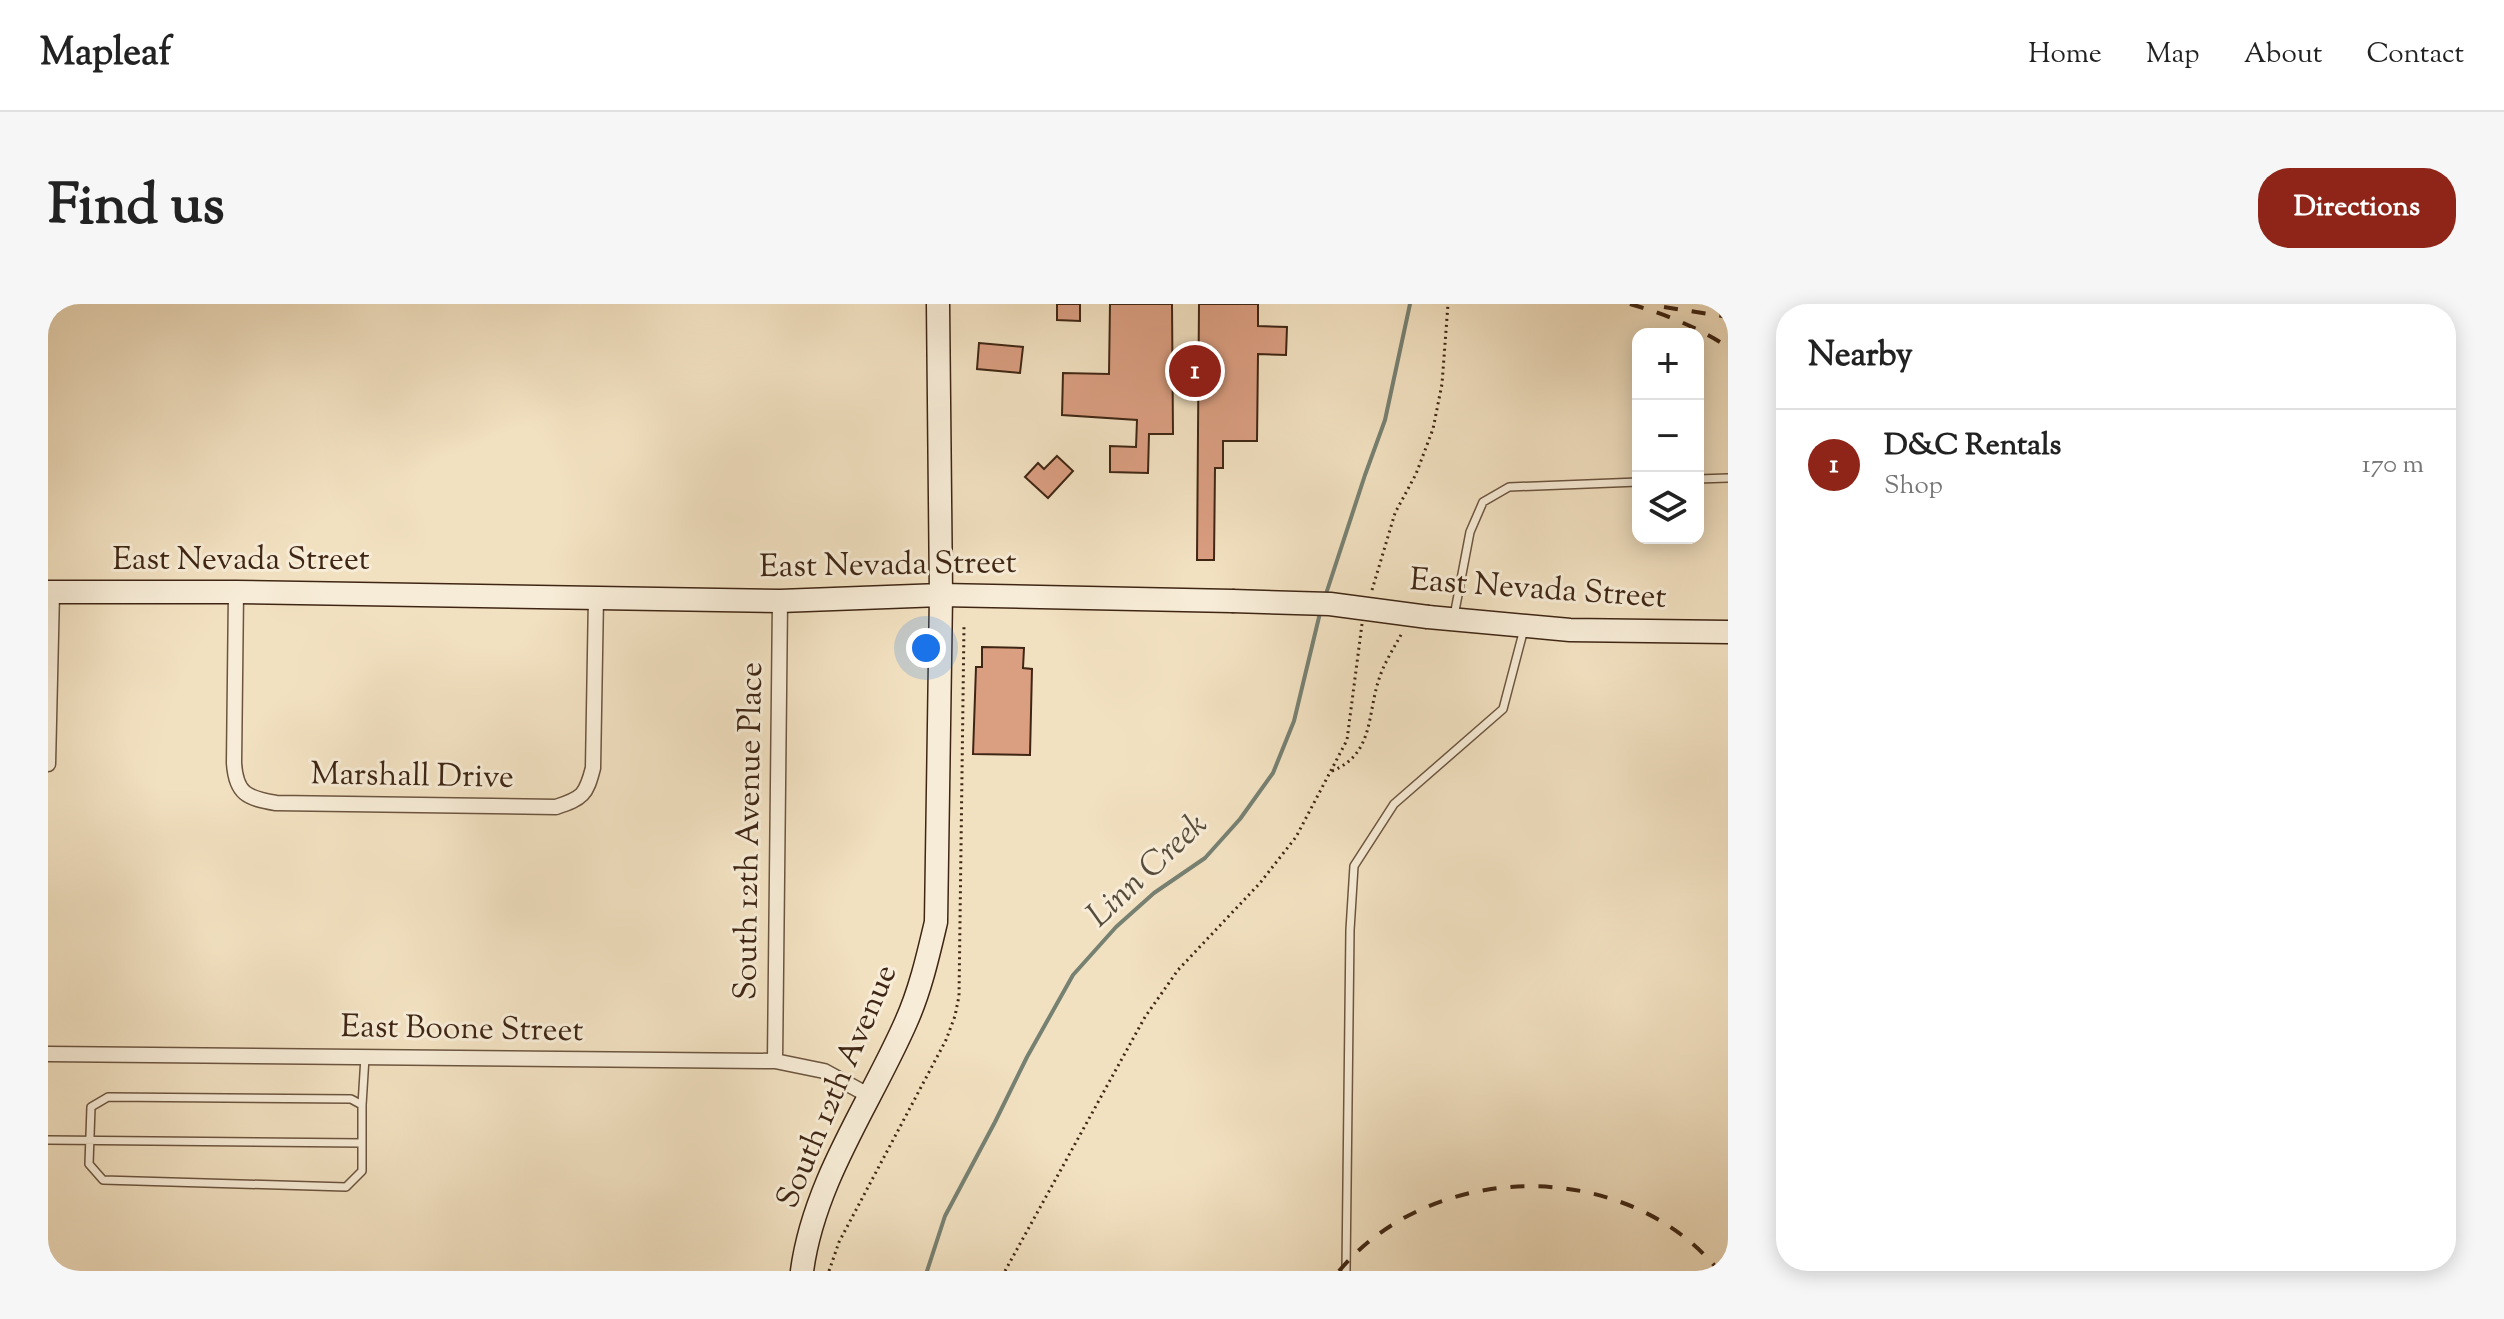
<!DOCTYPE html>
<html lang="en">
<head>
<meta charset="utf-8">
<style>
  :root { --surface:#fff; --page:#f6f6f6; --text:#222; --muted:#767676; --line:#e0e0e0; --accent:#8f2418 }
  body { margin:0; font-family:"Sorts Mill Goudy",serif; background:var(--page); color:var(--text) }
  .controls { position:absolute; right:24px; top:24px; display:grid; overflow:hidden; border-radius:16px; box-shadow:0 4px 20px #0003 }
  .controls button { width:72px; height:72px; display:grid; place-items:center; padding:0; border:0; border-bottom:2px solid var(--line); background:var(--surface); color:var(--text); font:40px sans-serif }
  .you { position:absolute; left:878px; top:344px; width:28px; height:28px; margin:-20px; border:6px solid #fff; border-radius:50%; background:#1a73e8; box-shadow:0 0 0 12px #1a73e833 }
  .badge { display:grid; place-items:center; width:52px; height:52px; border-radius:50%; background:var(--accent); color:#fff; font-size:26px; font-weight:700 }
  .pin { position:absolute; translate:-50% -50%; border:4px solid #fff; box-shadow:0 2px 8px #0006 }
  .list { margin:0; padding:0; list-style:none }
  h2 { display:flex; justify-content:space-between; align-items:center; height:104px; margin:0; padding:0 32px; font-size:34px }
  h2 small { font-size:26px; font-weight:400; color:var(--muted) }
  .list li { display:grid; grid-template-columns:52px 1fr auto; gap:24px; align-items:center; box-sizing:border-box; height:112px; padding:0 32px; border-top:2px solid var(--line) }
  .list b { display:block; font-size:30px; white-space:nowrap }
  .list p { margin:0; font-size:26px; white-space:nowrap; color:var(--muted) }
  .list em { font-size:26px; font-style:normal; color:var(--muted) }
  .icon { flex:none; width:44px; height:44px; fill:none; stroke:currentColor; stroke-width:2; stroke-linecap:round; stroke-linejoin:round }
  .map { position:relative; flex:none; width:1680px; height:967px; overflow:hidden; border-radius:32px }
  header { display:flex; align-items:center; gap:48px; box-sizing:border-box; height:112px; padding:0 40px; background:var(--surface); border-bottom:2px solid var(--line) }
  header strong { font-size:38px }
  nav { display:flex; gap:44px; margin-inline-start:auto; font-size:28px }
  .intro { display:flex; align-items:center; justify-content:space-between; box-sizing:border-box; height:192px; padding:0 48px }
  h1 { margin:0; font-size:56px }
  .button { padding:20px 36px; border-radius:32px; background:var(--accent); color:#fff; font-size:28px; font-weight:700 }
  main { display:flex; gap:48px; padding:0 48px }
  aside { flex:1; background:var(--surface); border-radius:32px; box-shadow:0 4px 20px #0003 }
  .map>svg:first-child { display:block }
</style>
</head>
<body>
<header>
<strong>Mapleaf</strong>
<nav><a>Home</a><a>Map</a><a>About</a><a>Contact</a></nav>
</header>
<div class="intro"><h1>Find us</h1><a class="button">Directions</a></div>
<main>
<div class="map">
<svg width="1680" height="967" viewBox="0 0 1680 967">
  <rect width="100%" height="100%" fill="#f2e1c1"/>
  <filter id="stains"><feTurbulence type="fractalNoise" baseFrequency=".0025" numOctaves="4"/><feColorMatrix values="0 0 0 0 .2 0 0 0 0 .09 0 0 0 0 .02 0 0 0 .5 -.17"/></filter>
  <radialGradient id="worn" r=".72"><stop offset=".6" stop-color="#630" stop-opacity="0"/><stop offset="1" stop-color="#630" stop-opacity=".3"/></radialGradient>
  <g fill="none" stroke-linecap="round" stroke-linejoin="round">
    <path stroke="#778172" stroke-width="4" d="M1277,293L1317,171L1337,116L1362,0
      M879,967L897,912L947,818L979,753L1025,671L1068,623L1106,589L1157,554L1192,515L1225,469L1246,417L1272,309"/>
  </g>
  <path fill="#da9e81" stroke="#3f2614" stroke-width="2" d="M1009,0H1032V17L1009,16Z
    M1062,0H1124L1125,130H1101L1100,169L1062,168V142L1088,143L1089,116L1014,111L1015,69L1061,70Z
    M1151,0H1210V22L1239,23L1238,51L1210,50L1209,137H1175V164H1167L1166,256H1149Z
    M931,39L975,43L972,69L929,65Z
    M1009,152L1025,167L1000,194L977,173L990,159L996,165Z
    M934,343L976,344L975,364L984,365L982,451L925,450L928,363H934Z"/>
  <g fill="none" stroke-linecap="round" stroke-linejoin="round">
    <defs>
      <path id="service" d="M1650,175L1680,174
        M1406,312L1422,228L1435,198L1461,183L1590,178
        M60,793L303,795L314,801V867L298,883L55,876L41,860L43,803Z
        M314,801L317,753
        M0,836L314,839
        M1298,967L1302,626L1306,562L1346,500L1455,405L1476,325"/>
      <path id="minor" d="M188,288L186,459C188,490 199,494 228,499L508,503C535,494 538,491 545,464L548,293
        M0,460L4,288
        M0,750L727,757L776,767L820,791
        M727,757L732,297"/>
      <path id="secondary" d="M0,288H188L732,297L893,291L1184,297
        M1380,313L1522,326L1680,328
        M754,967C766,877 822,800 858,718C872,687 880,652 888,618L893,291L890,0"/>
    </defs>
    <use href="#service" stroke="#6c553f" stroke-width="10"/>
    <use href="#minor" stroke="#6c553f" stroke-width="17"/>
    <use href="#secondary" stroke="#3f2614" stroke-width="25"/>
    <path stroke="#3f2614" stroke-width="3" stroke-dasharray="2 4" stroke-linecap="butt" d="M1324,286L1347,209L1368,170L1385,125L1394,80L1400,0
      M1284,467C1326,450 1319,411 1331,375C1336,359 1346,344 1354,329
      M781,967L791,938L898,736L907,712L911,692L916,321
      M957,967L1097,713L1130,666L1212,579L1248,533L1299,436L1314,320"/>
    <use href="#service" stroke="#f7ecd7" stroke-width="7"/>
    <use href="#minor" stroke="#f7ecd7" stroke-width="14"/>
    <use href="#secondary" stroke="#f7ecd7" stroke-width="22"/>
    <path stroke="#3f2614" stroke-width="4" stroke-dasharray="14 14" stroke-linecap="butt" d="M1582,0C1617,10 1649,23 1680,43
      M1616,3L1680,13
      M1291,967C1385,855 1578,853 1671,967"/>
    <defs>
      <path id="secondary-bridge" d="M1184,297L1282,300L1380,313"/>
    </defs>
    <use href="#secondary-bridge" stroke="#3f2614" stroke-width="25" stroke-linecap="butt"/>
    <use href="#secondary-bridge" stroke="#f7ecd7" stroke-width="22"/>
  </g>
  <g text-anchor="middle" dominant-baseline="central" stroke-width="6" stroke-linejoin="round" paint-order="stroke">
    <g font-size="32" fill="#3f2614" stroke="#f7ecd7">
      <text x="193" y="257">East Nevada Street</text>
      <text transform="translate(840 262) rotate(-1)">East Nevada Street</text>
      <text transform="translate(1490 286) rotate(4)">East Nevada Street</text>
      <text transform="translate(364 473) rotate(1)">Marshall Drive</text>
      <text transform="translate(702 527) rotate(-89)">South 12th Avenue Place</text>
      <text transform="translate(414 726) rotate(1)">East Boone Street</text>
      <text transform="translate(790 783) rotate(-67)">South 12th Avenue</text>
    </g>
    <g font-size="34" font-style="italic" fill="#564c3b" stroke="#f7ecd7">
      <text transform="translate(1100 567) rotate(-43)">Linn Creek</text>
    </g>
  </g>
  <rect width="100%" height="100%" filter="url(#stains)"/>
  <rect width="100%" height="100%" fill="url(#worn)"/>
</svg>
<div class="controls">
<button>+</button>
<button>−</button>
<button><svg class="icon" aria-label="layers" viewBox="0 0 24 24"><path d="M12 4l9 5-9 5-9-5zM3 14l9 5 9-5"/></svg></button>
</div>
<div class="you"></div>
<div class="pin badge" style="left:1147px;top:67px">1</div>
</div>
<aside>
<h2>Nearby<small></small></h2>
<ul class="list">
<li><span class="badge">1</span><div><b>D&amp;C Rentals</b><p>Shop</p></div><em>170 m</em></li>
</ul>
</aside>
</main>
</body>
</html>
